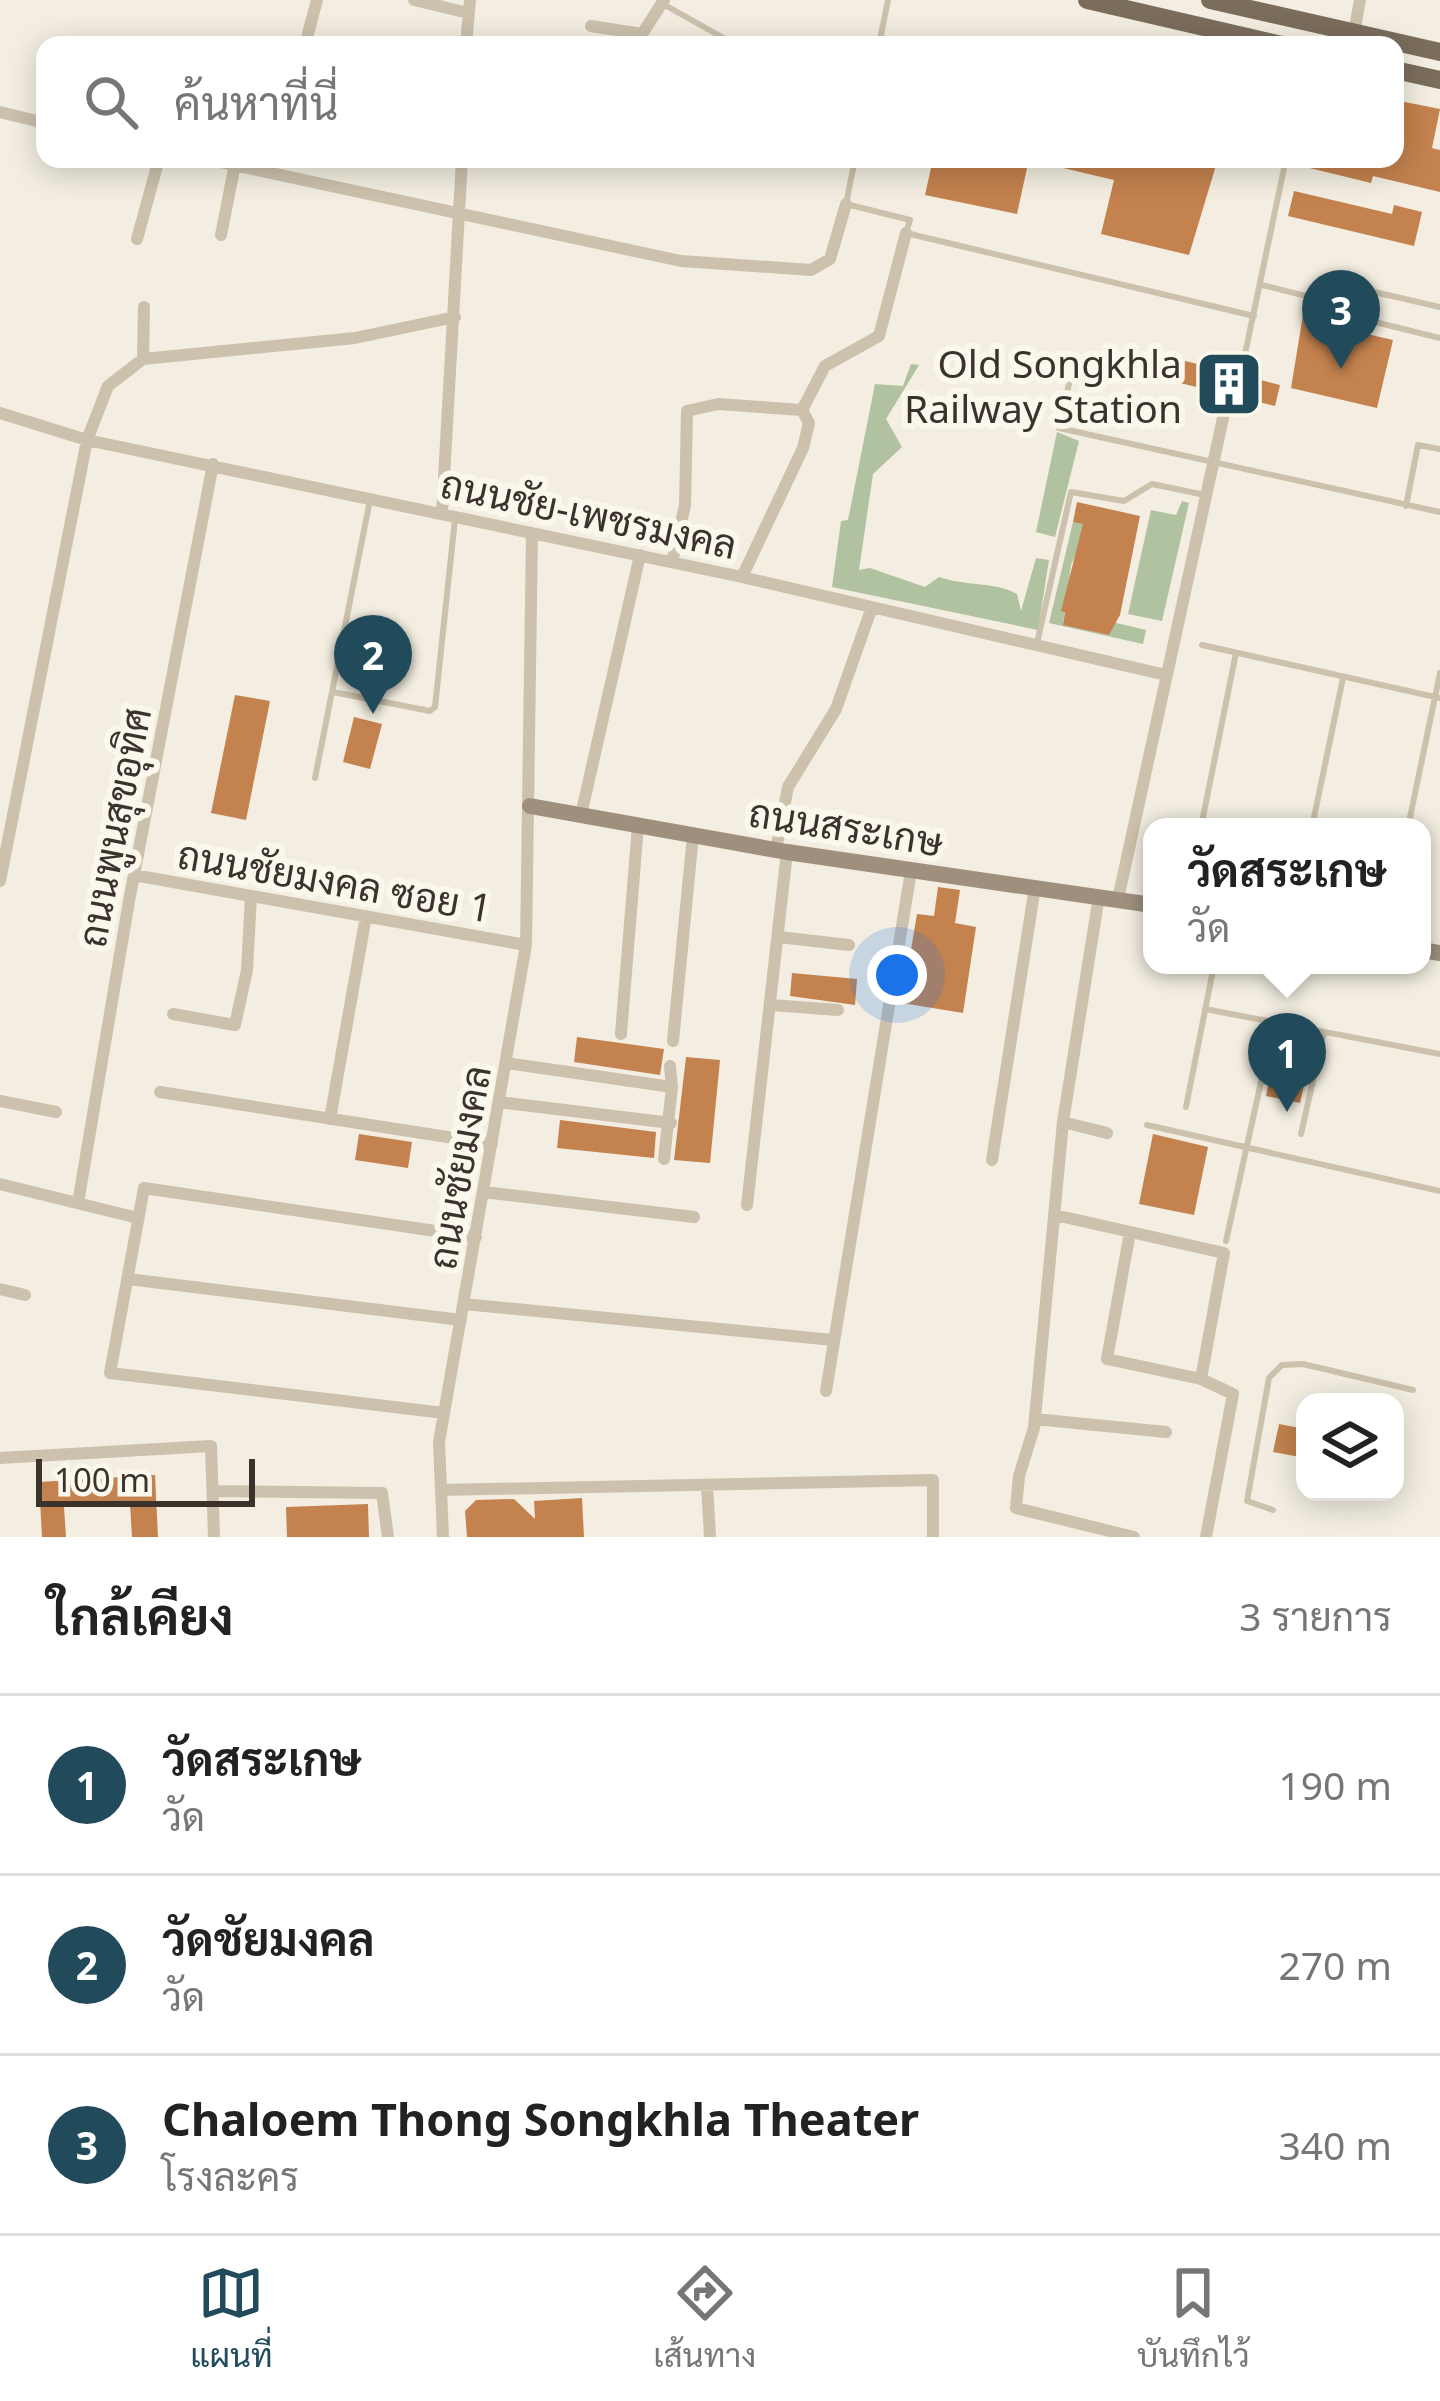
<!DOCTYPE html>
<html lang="th">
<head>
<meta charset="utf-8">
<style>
  :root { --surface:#fff; --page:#f2f2f2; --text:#222; --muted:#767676; --line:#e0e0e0; --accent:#214b5b }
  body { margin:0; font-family:"Noto Sans",Sarabun,sans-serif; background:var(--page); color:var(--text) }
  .controls { position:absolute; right:36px; bottom:36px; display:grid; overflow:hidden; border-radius:24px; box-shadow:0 6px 30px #0003 }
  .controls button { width:108px; height:108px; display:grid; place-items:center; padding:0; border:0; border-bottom:3px solid var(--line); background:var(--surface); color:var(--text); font:60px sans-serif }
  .scale { position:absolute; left:36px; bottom:30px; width:219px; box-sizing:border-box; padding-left:12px; border:6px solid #3a322b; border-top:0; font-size:33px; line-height:42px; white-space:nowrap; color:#3a322b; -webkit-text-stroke:9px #faf7ed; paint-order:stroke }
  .you { position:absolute; left:897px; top:975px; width:42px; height:42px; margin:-30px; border:9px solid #fff; border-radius:50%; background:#1a73e8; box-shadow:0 0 0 18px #1a73e833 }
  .badge { display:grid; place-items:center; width:78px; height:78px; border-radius:50%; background:var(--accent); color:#fff; font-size:39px; font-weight:700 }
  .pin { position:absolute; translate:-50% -99px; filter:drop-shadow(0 3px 6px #0008) }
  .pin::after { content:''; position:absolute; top:63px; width:42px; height:36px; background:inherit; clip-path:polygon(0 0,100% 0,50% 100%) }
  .popup { position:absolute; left:1143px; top:818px; width:288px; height:156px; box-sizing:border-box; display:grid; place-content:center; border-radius:24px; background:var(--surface); filter:drop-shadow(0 3px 9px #0005); font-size:39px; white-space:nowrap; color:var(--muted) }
  .popup b { font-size:45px; color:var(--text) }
  .popup::after { content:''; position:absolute; left:50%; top:100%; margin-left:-24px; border:24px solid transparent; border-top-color:var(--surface) }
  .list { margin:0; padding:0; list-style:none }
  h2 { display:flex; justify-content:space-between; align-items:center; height:156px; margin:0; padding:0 48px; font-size:51px }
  h2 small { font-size:39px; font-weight:400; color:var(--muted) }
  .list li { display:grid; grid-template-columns:78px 1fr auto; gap:36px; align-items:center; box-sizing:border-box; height:180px; padding:0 48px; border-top:3px solid var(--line) }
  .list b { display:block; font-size:45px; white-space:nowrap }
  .list p { margin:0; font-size:39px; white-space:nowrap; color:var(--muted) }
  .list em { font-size:39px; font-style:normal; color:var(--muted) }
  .icon { flex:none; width:66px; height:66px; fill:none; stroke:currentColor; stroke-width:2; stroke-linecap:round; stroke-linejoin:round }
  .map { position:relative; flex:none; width:1440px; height:1537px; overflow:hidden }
  .search { position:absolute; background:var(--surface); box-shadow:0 6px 30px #0003; left:36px; right:36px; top:36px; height:132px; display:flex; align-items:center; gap:30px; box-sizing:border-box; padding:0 42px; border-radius:24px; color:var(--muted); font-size:45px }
  .sheet { height:696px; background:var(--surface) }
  nav { display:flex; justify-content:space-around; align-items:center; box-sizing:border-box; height:168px; border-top:3px solid var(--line); background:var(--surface); font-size:33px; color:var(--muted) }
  nav a { display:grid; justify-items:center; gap:6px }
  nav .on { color:var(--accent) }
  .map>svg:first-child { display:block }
</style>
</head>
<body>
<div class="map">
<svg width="1440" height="1537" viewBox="0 0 1440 1537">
  <rect width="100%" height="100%" fill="#f3eee1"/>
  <path fill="#b0c2a0" d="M911,364L919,365L886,419L902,447L873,474L859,570L870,568L925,587L939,577C964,586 997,582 1017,594L1021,611L1036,558L1049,560L1038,630L832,587L841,521L848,520L875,384L903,386Z
    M1057,432L1079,441L1055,537L1036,532Z
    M1182,501L1189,503L1162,621L1128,614L1151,510L1176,515Z
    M1073,522L1088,525L1071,565L1063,624L1109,635L1112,622L1146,630L1143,644L1049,623Z"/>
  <path fill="#c3824e" d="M1395,100L1440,109L1432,148L1440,150V192L1373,176L1371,183L1293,164L1294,159H1395Z
    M933,159H1029L1017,214L925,195Z
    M1046,159L1217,162L1189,255L1101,234L1114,180L1046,164Z
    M1294,191L1392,214L1394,205L1422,212L1414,246L1288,216Z
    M1304,309L1339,317L1346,322L1345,329L1393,340L1377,408L1291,388Z
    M1185,361L1227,371L1229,364L1240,367L1238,374L1280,385L1275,406L1180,383Z
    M1077,502L1140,516L1120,615L1109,635L1063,625L1065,612L1061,611L1083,524L1073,522Z
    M235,695L270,701L246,820L211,813Z
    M354,717L382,724L370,769L343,762Z
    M938,887L960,890L955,923L976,927L963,1013L902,1003L917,914L934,916Z
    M792,973L857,979L855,1005L790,996Z
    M577,1037L664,1049L660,1075L574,1062Z
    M1278,1038L1313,1046L1300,1103L1266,1096Z
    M686,1057L720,1060L710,1163L674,1160Z
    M560,1120L656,1132L654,1158L557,1148Z
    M359,1134L412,1142L408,1168L355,1160Z
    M1153,1134L1208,1147L1194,1215L1139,1204Z
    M1279,1424L1305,1429V1458L1273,1452Z
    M155,1475L158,1537H132L130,1504L64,1507L66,1537H42L39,1482Z
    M582,1498L584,1537H467L465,1511L476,1500L514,1499L535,1519L534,1501Z
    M368,1504L369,1537H287L286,1507Z"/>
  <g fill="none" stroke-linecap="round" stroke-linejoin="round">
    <path stroke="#cbc1ac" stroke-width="6" d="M663,4L736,45
      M879,45L888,0
      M855,159L846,204L910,220L906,233L1254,316
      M1262,285L1330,302L1357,288L1440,307
      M1330,302L1351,316L1440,338
      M1245,354L1286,159
      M1071,375L1059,428L1440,512
      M1406,506L1418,445L1440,449
      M1037,643L1071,492L1124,501L1152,484L1205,495
      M1202,645L1440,698
      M333,692L430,711L435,707L455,519
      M315,778L370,500
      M1201,827L1236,653
      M1312,827L1343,678
      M1408,827L1440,673
      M1205,1009L1440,1054
      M1186,1107L1214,965
      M1147,1125L1440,1191
      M1301,1134L1324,1032
      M1226,1241L1274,1023
      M1273,1510L1247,1501L1269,1378L1282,1365L1303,1364L1413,1390"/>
    <path stroke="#cbc1ac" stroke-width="12" d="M414,0L468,13
      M591,26L642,34L664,0
      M1354,33L1360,0
      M241,43L249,45
      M305,45L317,0
      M466,45L470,0
      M0,112L45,123
      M206,159L681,261L811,270L830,259L846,204
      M221,235L235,164
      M137,239L159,159
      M143,359L144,307
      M802,410L825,366L879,336L906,233
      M0,413L87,440L742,577L1166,675
      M442,513L462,159
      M672,562L685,505L687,411L718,404L802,410L809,423L803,448L742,577
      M581,815L640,555
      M776,850L788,787L836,709L872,607
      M134,875L526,945
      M0,881L87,440L108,386L143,359L355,338L455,317
      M1099,896L1063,1122L1034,1428L1019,1476L1016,1508L1134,1537
      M1118,899L1225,409
      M779,937L849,945
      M772,1005L838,1010
      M173,1014L235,1025L247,970L251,896
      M621,1034L638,825
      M673,1041L693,835
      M506,1063L672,1087L664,1159
      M670,1066L672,1087
      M160,1092L492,1144
      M0,1101L56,1112
      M499,1102L671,1123
      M330,1119L366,916
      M1063,1122L1107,1133
      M992,1160L1035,887
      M0,1184L138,1218
      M484,1192L694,1217
      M78,1203L129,901L213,464
      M747,1205L787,852
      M1055,1215L1224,1253L1201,1379
      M1130,1232L1107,1359L1201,1379L1233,1394L1206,1537
      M128,1279L461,1320
      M0,1289L25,1295
      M464,1304L833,1340
      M826,1391L911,871
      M444,1413L110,1373L144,1188L476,1237
      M1035,1419L1166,1432
      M0,1458L211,1446L214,1537
      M707,1485L710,1537
      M441,1490L933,1480V1537
      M213,1491L382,1493L388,1537
      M443,1537L439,1442L526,945L532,533"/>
    <path stroke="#9f907d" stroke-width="16" d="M530,806L787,852L1152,905
      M1422,950L1440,953"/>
    <path stroke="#7b6d5c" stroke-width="18" d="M1087,0L1282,45
      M1210,0L1440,52
      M1395,70L1440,80"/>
  </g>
  <defs>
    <symbol id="building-square" viewBox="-11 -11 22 22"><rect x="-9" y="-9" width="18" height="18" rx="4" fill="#214b5b" stroke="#faf7ed"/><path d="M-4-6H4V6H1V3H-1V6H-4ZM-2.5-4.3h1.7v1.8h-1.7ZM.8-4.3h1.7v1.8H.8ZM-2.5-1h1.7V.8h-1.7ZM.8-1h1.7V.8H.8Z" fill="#fff"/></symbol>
  </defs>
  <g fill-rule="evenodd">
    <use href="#building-square" x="1191" y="346" width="76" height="76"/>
  </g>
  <g text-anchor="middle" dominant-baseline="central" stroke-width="12" stroke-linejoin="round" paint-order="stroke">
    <g font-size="39" fill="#3a322b" stroke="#faf7ed" text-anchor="end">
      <text x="1182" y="362">Old Songkhla<tspan x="1182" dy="45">Railway Station</tspan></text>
    </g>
    <g font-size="39" fill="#3a322b" stroke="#faf7ed">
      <text transform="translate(589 513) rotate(12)">ถนนชัย-เพชรมงคล</text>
      <text transform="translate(846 826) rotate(9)">ถนนสระเกษ</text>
      <text transform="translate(113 827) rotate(-79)">ถนนพูนสุขอุทิศ</text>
      <text transform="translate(335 880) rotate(10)">ถนนชัยมงคล ซอย 1</text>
      <text transform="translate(458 1167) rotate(-80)">ถนนชัยมงคล</text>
    </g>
  </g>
</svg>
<div class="controls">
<button><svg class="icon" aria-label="layers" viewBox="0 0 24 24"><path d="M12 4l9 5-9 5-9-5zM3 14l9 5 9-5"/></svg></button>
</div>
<div class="scale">100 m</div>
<div class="you"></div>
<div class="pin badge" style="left:1287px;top:1112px">1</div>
<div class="popup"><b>วัดสระเกษ</b>วัด</div>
<div class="pin badge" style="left:373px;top:714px">2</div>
<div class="pin badge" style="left:1341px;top:369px">3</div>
<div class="search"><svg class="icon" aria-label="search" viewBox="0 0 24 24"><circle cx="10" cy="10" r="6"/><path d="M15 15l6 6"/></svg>ค้นหาที่นี่</div>
</div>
<section class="sheet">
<h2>ใกล้เคียง<small>3 รายการ</small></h2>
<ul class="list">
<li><span class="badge">1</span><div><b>วัดสระเกษ</b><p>วัด</p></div><em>190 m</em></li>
<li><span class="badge">2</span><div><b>วัดชัยมงคล</b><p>วัด</p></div><em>270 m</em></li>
<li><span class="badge">3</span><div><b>Chaloem Thong Songkhla Theater</b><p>โรงละคร</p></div><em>340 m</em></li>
</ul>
</section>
<nav>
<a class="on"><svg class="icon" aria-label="map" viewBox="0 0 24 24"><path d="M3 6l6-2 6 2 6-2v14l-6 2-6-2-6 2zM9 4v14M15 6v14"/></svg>แผนที่</a>
<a><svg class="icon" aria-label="directions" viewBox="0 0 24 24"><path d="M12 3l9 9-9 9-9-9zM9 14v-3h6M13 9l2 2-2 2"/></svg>เส้นทาง</a>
<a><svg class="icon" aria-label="saved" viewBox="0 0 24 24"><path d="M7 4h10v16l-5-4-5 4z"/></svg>บันทึกไว้</a>
</nav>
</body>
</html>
